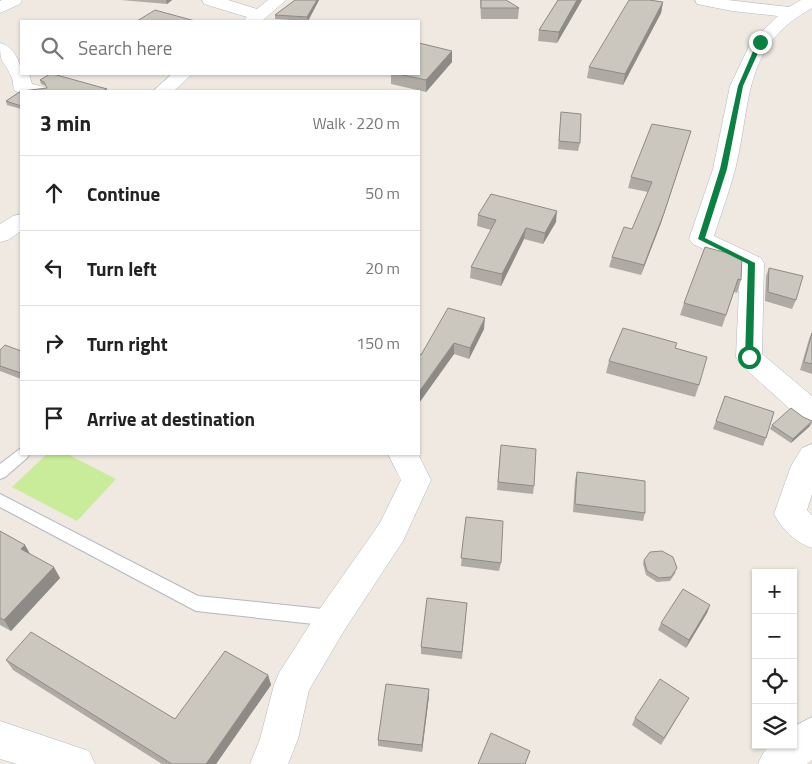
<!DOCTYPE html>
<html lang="en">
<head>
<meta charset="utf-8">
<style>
  :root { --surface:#fff; --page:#f6f6f6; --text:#222; --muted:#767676; --line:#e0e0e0 }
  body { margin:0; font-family:"Titillium Web",sans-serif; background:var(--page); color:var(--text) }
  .controls { position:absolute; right:15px; bottom:15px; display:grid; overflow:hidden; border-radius:0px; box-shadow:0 1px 4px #0004 }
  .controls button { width:45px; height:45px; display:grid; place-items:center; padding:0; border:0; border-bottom:1px solid var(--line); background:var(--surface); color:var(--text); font:25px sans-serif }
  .stop { position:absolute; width:15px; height:15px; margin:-11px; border:4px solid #0b8043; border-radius:50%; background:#fff }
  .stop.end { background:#0b8043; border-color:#fff; box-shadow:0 1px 5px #0008 }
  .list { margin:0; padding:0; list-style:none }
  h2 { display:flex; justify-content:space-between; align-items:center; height:65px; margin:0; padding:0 20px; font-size:21px }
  h2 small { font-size:16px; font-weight:400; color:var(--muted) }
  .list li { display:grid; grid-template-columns:32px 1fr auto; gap:15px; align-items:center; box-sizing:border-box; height:75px; padding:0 20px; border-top:1px solid var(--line) }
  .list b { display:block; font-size:19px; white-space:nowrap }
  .list em { font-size:16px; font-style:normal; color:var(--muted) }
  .icon { flex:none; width:28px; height:28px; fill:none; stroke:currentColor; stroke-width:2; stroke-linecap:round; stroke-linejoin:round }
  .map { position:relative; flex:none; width:812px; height:764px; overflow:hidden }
  .search { position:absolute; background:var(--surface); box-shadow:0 1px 4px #0004; left:20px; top:20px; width:400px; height:55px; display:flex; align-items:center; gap:12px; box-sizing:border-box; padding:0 18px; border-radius:0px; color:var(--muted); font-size:19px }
  .panel { position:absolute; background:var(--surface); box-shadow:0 1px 4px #0004; left:20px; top:90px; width:400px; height:365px; border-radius:0px }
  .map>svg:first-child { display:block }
</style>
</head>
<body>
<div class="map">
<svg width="812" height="764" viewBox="0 0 812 764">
  <rect width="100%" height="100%" fill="#efe9e1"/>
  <path fill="#c9ec9a" d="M47,454H67L116,479L77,521L12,487Z"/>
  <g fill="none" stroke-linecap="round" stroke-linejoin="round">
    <defs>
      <path id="lane" d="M21,448V454H29L27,458L5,477L0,479V464Z
        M0,494L198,596L332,610L338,613L341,618L338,623L332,626L196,611L0,507Z"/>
      <path id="street" d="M2,0H22L20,4L0,13V1Z
        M202,0H228L257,9L268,0H286L262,21H243L247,17L204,4Z
        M695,0H728L789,7L801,0H812V8C741,47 752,103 735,170C729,192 721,214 714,236L761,258L764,263L762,354L812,396V423L802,420L740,364L736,357L740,267L693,244L689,239L713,169L730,86L751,42L778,16L732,11L697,4Z
        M0,43C13,46 21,61 21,74H29L32,84L44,87L47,91L21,93L15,91C12,86 14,81 11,76C3,58 0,66 0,43Z
        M172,74H192L174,91H153Z
        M21,214V231L8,240L0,242V224L13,216Z
        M812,444V494L807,510L812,515V548C796,543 782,529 774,514L791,466L802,448Z
        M388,454H418L431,480L403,541L345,629L309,690L298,739L288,764H250L260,739L274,685L279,673L321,607L380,523L401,480Z
        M812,717V760L807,764H758C767,742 772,745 793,745V727Z
        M0,721L89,751L95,764H17L0,759Z"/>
    </defs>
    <use href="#lane" stroke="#b4b7c1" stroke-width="2"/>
    <use href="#street" stroke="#b4b7c1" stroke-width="1"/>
    <use href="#lane" fill="#fff" fill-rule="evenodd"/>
    <use href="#street" fill="#fff" fill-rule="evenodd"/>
  </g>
  <path fill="#afaba4" d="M121,0H172L167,4Z
    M295,0H319L308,21L275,19V15Z
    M480,0H506L519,8L518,19H481Z
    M558,0H582L557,43L538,41L539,30Z
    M663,2L661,13L623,85L587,78L589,67Z
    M452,51V62L426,92L391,84V74H419Z
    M40,80L107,89L47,88L46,86L41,84Z
    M21,91V109L7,105L6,101Z
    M561,112L580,143L578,151L558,149Z
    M691,131L661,223L641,275L609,267L612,257L632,229L648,192L628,188L631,177Z
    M478,215L556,222L543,244L524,239L501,286L470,278L471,267L491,230L477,226Z
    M705,247L741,280L737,293L734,292L722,327L680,315L684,303Z
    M769,268L796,300L792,309L765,301L766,276Z
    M484,329L469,359L454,354L419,403V354L421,355Z
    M812,332V374L800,370L809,339Z
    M675,348L699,385L695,397L606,373L609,361Z
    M0,350L21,351V379L0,371Z
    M725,396L766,438L763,446L713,429Z
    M772,425L810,426L791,443L770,429Z
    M500,453L534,486L533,494L497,490Z
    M577,472L645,513L643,521L573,512L575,480Z
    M466,517L501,563L499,571L461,566Z
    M0,531L25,545L30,554L60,578L11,631L0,625Z
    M644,560L676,572L670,581L657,582L646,575L643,564Z
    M467,603L462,659L421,654V647Z
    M710,605L707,613L686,648L658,630L661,623Z
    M6,660L175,719L268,675L271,685L216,764H162L13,670Z
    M429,696L422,752L378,746V740Z
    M689,698L661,745L632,725L635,718Z"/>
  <path fill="#8e8b86" d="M167,0H172L167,4L166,1Z
    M317,0H319L308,21L307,17Z
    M577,0H582L557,43L559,32Z
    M663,2L661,13L623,85L625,74Z
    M452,51V62L426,92V80Z
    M691,131L661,223L641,275L644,265Z
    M557,211L556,222L543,244L545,233Z
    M526,228L524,239L501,286L502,274Z
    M485,318L484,329L469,359L470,348Z
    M454,343V354L419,403V392Z
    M812,422L810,426L791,443L793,439Z
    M25,545L31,556L21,549Z
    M54,567L60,578L11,631L4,620Z
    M710,605L707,613L686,648L689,640Z
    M268,675L271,685L216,764H206Z
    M429,689V696L422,752V745Z"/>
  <path fill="#cbc7bf" stroke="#8e8b86" d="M295,0H317L307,17L275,15Z
    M481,0H506L519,8H481Z
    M558,0H577L559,32L539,30Z
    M629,0H649L663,2L625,74L589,67Z
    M155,10L195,21H137Z
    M419,43L452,51L426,80L398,74H419Z
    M50,74H53L107,89L103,91H22L47,88L44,82L40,80Z
    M21,91V106L6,101Z
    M561,112L581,114L580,143L559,141Z
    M652,124L691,131L664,213L644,265L612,257L624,227L632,229L652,182L631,177Z
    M491,194L557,211L545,233L526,228L502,274L471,267L496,220L478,215Z
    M705,247L742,257L741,280L738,279L726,315L684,303Z
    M769,268L803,276L796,300L768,292Z
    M448,308L485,318L470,348L454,343L419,392V354L421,355Z
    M623,328L677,343L675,348L707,357L699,385L609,361Z
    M812,333V364L804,362Z
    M5,345L21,351V373L0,366V350Z
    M725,396L774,412L766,438L716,421Z
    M791,408L803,417L812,421L793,439L772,425Z
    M501,445L536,449L534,486L498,482Z
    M577,472L645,481V513L575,504Z
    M466,517L503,521L501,563L461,558Z
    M0,531L25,545L21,549L54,567L4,620L0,618Z
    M662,551L673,557L677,568L671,577L659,578L647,571L644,560L650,552Z
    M683,589L710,605L689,640L661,623Z
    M427,598L467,603L462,652L421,647Z
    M31,632L175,719L225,651L268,675L206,764H172L6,660Z
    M660,679L689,698L664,738L635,718Z
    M386,684L429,689L422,745L378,740Z
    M491,733L530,751L525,764H478Z"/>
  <path fill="#0b8043" d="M760,41L763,42L743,86L727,169L705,238L755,263L753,357L749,360L745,357L748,264L698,239L720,169L738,86L757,42Z"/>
</svg>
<div class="controls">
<button>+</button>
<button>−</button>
<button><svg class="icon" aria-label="locate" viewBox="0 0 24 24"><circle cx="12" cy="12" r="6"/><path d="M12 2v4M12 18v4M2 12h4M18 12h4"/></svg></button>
<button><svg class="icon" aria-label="layers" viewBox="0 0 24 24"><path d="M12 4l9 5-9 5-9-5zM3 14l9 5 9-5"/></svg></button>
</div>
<div class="stop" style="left:749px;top:357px"></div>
<div class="stop end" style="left:760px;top:42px"></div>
<div class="search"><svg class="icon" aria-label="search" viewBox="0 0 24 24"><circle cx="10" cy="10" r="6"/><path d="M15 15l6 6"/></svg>Search here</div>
<section class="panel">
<h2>3 min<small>Walk · 220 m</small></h2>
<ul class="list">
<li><svg class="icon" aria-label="ahead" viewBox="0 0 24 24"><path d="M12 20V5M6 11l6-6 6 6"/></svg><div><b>Continue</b></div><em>50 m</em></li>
<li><svg class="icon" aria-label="left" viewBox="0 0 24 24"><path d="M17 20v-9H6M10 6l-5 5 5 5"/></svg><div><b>Turn left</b></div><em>20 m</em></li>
<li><svg class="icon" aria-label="right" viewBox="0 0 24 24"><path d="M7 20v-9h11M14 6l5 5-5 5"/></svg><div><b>Turn right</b></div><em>150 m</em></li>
<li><svg class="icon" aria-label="arrive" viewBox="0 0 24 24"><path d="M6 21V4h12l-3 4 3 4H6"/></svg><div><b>Arrive at destination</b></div></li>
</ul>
</section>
</div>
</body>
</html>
